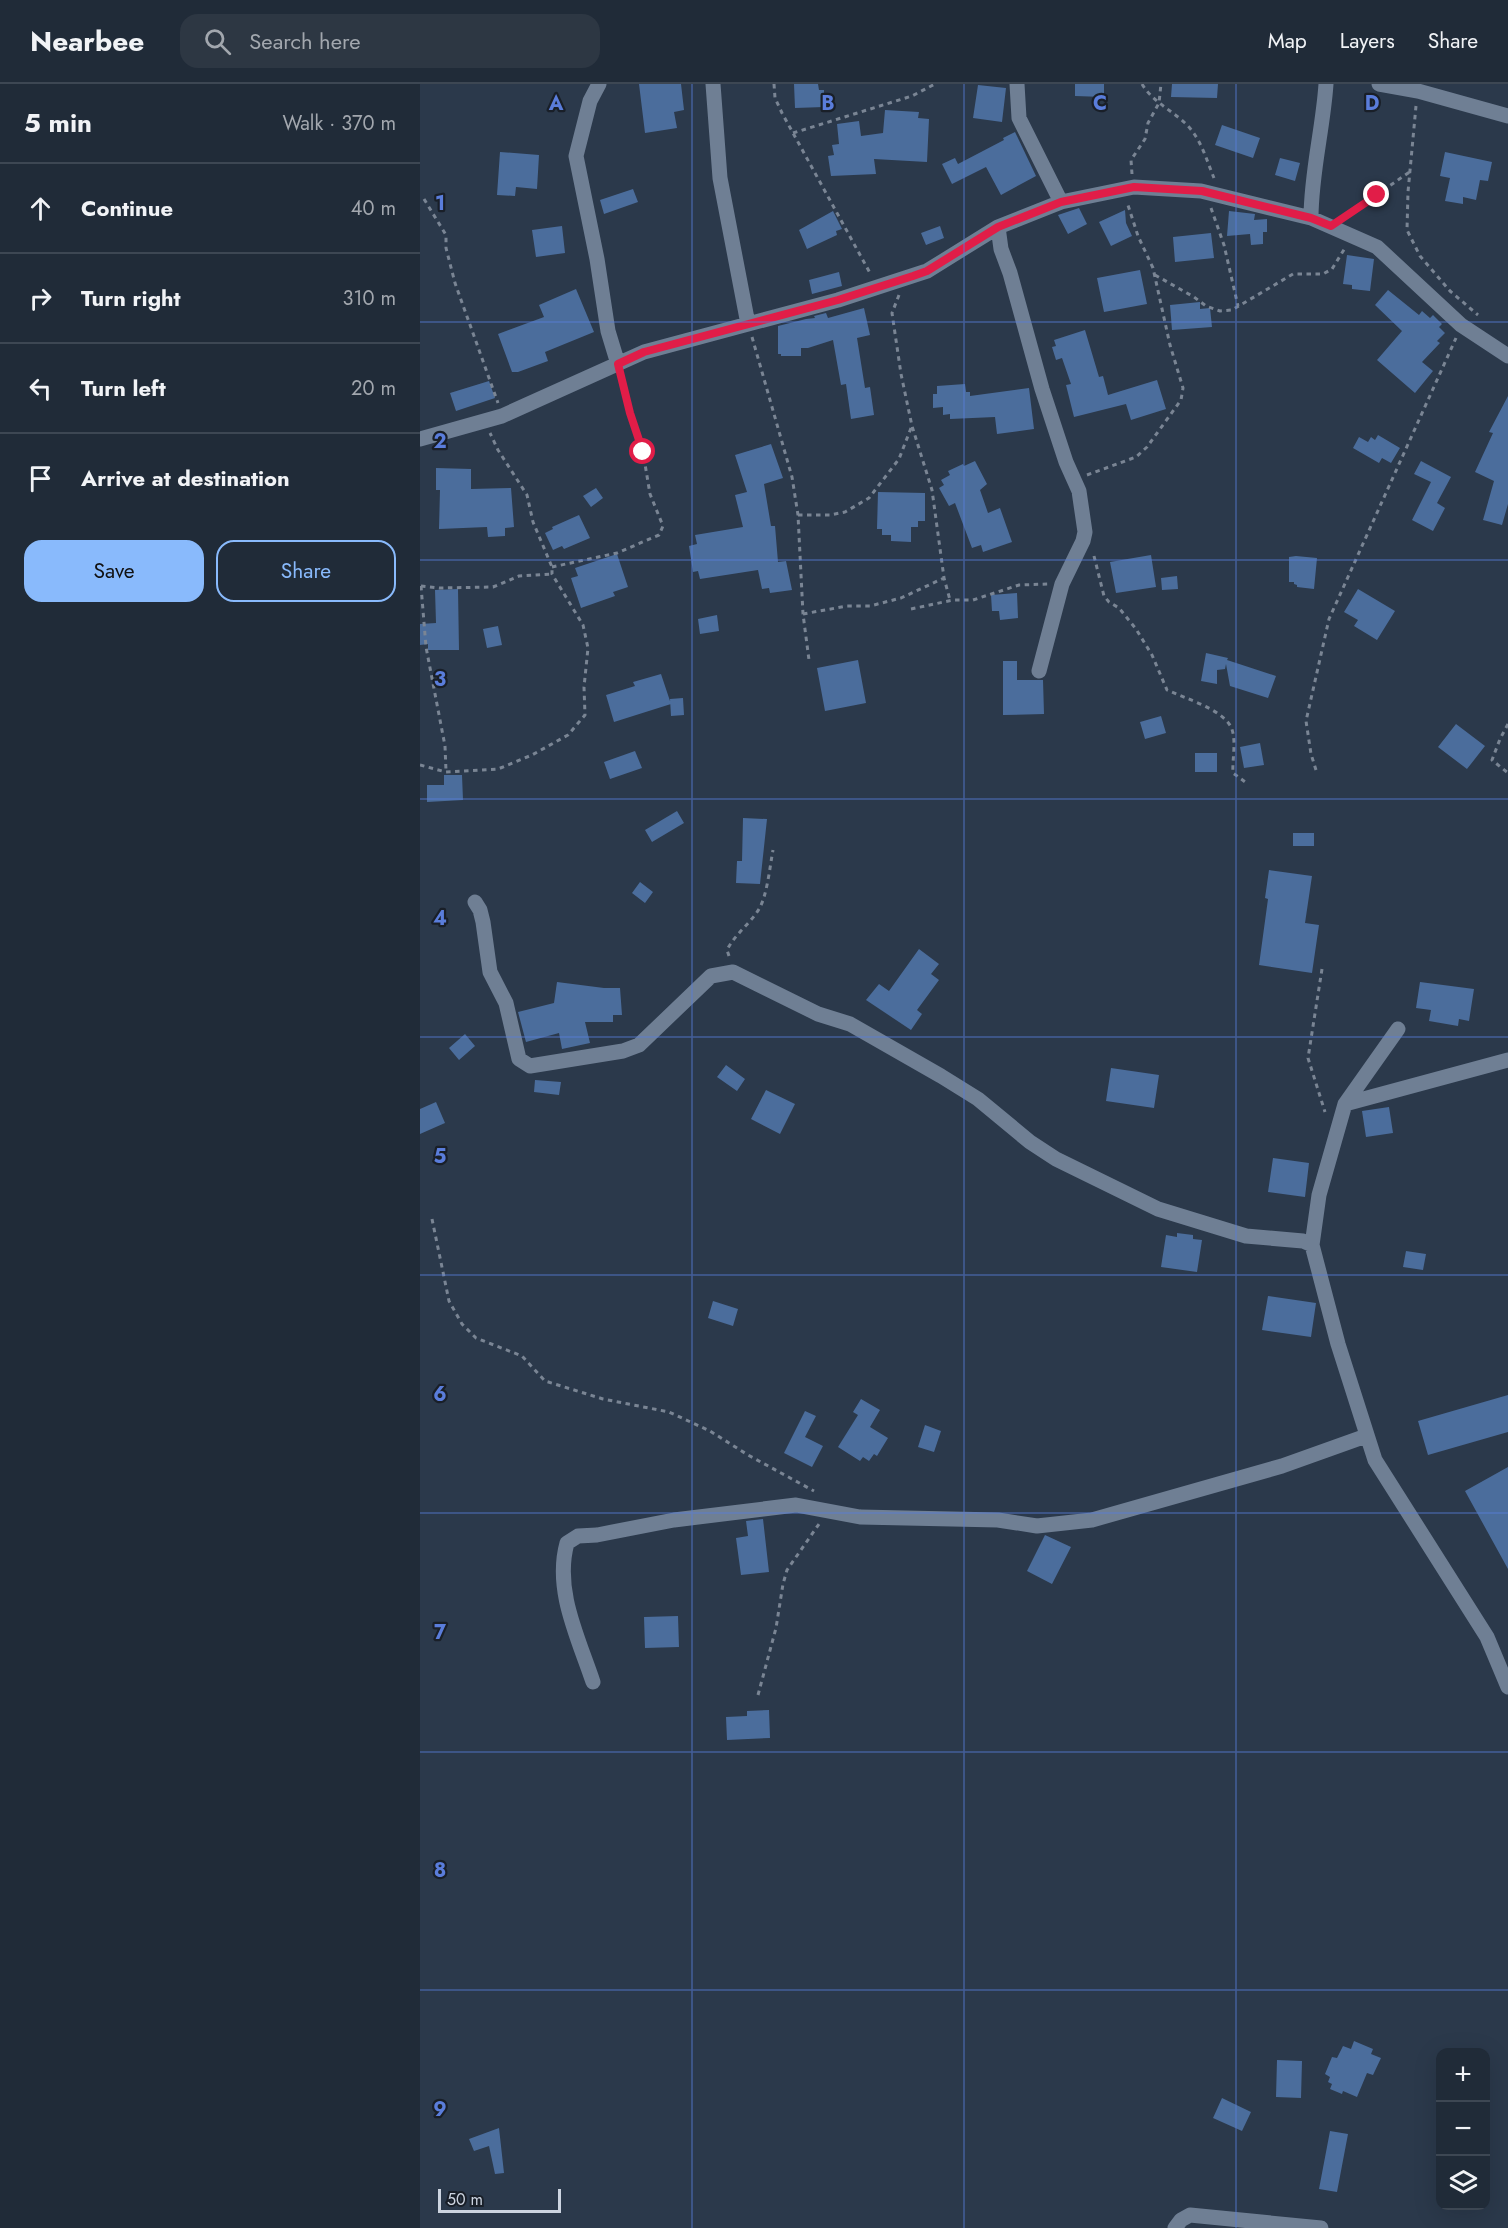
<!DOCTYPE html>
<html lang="en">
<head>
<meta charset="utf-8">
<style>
  :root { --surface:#202b38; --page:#2d3743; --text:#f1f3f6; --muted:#a2a7ae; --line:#3d4753; --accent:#89bafc }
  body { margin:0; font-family:Jost,sans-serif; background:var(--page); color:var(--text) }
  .controls { position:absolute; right:18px; bottom:18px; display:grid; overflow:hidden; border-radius:12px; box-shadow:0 6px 24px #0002 }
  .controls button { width:54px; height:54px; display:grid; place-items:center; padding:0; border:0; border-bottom:2px solid var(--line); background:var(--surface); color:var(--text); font:30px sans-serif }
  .scale { position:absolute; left:18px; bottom:15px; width:123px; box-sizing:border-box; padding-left:6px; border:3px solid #ccd4e0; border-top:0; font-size:16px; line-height:21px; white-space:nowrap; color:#ccd4e0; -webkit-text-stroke:4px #191f28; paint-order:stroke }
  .stop { position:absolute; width:18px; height:18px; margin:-14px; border:4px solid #e11d48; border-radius:50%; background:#fff }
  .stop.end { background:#e11d48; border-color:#fff; box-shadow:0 2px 6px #0008 }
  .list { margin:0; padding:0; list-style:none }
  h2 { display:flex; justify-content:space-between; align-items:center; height:78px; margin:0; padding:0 24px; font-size:26px }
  h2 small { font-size:20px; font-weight:400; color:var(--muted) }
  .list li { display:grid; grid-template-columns:39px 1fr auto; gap:18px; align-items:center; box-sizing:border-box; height:90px; padding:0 24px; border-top:2px solid var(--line) }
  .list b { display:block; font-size:22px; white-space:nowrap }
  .list em { font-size:20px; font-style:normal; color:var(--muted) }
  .actions { display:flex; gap:12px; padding:18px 24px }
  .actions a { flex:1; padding:14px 0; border:2px solid var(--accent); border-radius:18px; text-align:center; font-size:21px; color:var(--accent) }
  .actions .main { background:var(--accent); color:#111 }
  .icon { flex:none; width:33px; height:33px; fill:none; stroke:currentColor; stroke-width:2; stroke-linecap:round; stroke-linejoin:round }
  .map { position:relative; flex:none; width:1088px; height:2144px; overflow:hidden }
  header { display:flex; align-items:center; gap:36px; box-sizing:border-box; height:84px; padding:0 30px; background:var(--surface); border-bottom:2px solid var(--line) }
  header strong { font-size:28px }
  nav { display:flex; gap:33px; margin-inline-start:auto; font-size:21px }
  .search { width:420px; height:54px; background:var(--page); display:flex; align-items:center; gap:15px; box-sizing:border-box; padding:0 21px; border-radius:18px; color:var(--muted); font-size:22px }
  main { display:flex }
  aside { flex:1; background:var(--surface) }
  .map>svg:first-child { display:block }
</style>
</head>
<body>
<header>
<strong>Nearbee</strong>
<div class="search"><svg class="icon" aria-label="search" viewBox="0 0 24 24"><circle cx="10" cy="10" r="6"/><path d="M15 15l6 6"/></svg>Search here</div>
<nav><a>Map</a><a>Layers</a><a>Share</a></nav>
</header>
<main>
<aside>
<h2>5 min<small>Walk · 370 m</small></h2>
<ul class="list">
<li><svg class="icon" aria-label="ahead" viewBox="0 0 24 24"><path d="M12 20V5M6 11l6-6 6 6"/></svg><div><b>Continue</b></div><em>40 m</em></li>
<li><svg class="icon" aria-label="right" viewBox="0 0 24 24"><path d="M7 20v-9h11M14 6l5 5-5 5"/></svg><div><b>Turn right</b></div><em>310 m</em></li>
<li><svg class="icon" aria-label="left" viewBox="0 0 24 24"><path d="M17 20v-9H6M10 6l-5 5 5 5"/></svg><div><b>Turn left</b></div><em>20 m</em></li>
<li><svg class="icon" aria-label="arrive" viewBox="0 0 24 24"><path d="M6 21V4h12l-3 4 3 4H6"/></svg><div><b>Arrive at destination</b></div></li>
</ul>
<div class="actions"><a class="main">Save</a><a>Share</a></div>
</aside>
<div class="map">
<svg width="1088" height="2144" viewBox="0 0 1088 2144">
  <rect width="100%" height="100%" fill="#2b394b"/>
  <path fill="#4b6d9c" d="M219,0H261L264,26L254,28L257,44L225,49Z
    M374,0H398L399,6H404V23L375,24Z
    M655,0H684V13L655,12Z
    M752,0H798L797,14L751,13Z
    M558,1L586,4L582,38L553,34Z
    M465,26L499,28L498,34L509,35L507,78L454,75L456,90L411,92L408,72L414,71L412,61L419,60L417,40L439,37L441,52L463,49Z
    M802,41L840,54L833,74L795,61Z
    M595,48L616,92L581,111L566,83L532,100L522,80L535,74L538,80L584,56L583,54Z
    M80,68L119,71L117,105L96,103L95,112L77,111Z
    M1025,68L1072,78L1068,97L1060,96L1056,116L1043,113V120L1025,117L1030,94L1020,92Z
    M860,74L880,79L875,97L855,91Z
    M213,105L218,118L184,130L180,116Z
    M659,124L667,140L648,150L638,131Z
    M705,126L706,139L712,152L691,162L679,138Z
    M413,127L422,145L416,147L417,151L387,165L379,146Z
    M809,127L835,130L834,136L847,135V148H843V160L831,161L830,150L807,152Z
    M142,142L145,169L116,173L112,146Z
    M520,142L524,154L506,161L501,149Z
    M791,149L794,174L755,178L753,153Z
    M927,171L954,175L950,207L932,205V201L923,200Z
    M720,186L727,220L684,228L677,194Z
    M419,188L422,202L392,210L389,196Z
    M156,205L174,248L125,268L128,277L98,288H92L78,250L124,233L119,221Z
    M968,206L999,231L1002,227L1010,234L1013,231L1022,240L1019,243L1025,249L1017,257L1020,259L1002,278L1013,287L995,309L957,276L982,247L955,221Z
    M780,218V225L790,224L792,243L752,246L750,221Z
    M444,224L450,251L437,254L445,304L450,303L454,331L431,335L426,300L421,301L413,256L388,264H381V272H361V270H358V242L386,235L395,234L394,232L406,229L408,234Z
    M665,246L679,293L683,292L688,311L737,296L746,325L711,336L706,320L654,333L646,301L651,300L642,274L636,276L632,263L636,262L634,256Z
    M69,297L75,314L36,327L30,309Z
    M545,300L546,308H550V312L609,304L614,345L577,350L575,333L530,335V330L523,331V323L513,324V310H517V302Z
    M1088,312V420L1082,441L1063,436L1074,397L1055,388L1073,349L1069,348Z
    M958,351L980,364L971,379L962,374L959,379L933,364L939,353L948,358L951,353L955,356Z
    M351,360L363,394L344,400L351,442H355L358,478L366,477L372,506L350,509L349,504L342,505L338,486L280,495L278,487L273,488L269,462L277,460L275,451L323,443L315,411L327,408L315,371Z
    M555,377L567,400L560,406L568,429L580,424L592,458L563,468L561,461L552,464L535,419L529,422L519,404L524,401L521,396L530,391L528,387L543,380L544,382Z
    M1001,377L1031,393L1017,419L1025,424L1013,447L992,436L1011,398L994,390Z
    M16,384L51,385V405L91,404L94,443L85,444V452L68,453L67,443L19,445L20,406H16Z
    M176,404L183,414L171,423L163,412Z
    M458,408L505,409V437H498V443H491V458L471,457V451H462V445H457Z
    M159,431L170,454L144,465L142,462L133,466L125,449L133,445L132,443Z
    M197,470L208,503L193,508L195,512L161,524L151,494L158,492L155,484Z
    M731,471L736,503L696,509L690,478Z
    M876,472L897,474L894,505L877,503V501L874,500V498H869V473Z
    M757,492L758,505L742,506L741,494Z
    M38,505L39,566H8V560L0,561V540L16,539L15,506Z
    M938,505L975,527L957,556L934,542L938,536L924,528Z
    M597,509L598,534L580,536L579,527H572L571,511Z
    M297,531L299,547L280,550L278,535Z
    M78,542L82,561L67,564L63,545Z
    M786,569L808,574L807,576L856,592L848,614L810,602L806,580L805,585L797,586V600L781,597Z
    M438,576L446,619L405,627L397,584Z
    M583,577H597V596H623L624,630L583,631Z
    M241,590L251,620L194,638L186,611L215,602L213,598Z
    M263,614L264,631L251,632L250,615Z
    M741,632L746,649L725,655L720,638Z
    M1036,640L1065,662L1047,685L1018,663Z
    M840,659L844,681L824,684L820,663Z
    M215,667L222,684L190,695L184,678Z
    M775,669H797V688H775Z
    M24,691H42L43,716L7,718V701H24Z
    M257,727L264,739L232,758L225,746Z
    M323,734L347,735L340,800L316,799L317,777H322Z
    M873,749H894V762H873Z
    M849,786L892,792L885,839L899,841L892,889L839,881L848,815L845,814Z
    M220,798L233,808L225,819L212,809Z
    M499,865L519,880L511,890L519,896L497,926L502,930L491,946L446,916L459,900L469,907Z
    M137,898L184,904H200L202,931H193V938H165L170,959L142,965L139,949L106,958L98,928L134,919Z
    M1000,898L1054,905L1049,937L1039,935L1038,942L1009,937L1011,926L996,924Z
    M45,950L55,962L39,976L29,964Z
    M306,981L325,995L317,1007L297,993Z
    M691,984L739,991L734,1024L686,1017Z
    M115,996L141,998L139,1011L114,1008Z
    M346,1006L375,1020L360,1050L331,1035Z
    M16,1018L25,1039L0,1050V1025Z
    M969,1023L973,1049L946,1053L942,1027Z
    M853,1074L889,1079L885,1113L848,1108Z
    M757,1149L773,1151V1155L782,1156L777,1188L741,1183L746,1151L757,1153Z
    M986,1167L1006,1170L1003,1186L983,1183Z
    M848,1212L896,1219L891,1253L842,1246Z
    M293,1217L318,1225L313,1242L288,1234Z
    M1088,1311V1348L1008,1371L998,1337Z
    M441,1315L460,1326L450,1343L468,1354L457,1372L454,1370L449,1377L443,1373L440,1377L418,1363L438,1331L433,1328Z
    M385,1327L396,1332L385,1353L403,1362L392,1383L364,1369Z
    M505,1341L521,1347L514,1368L498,1363Z
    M1088,1383V1485L1045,1407Z
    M343,1435L349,1488L321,1491L316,1454L328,1452L326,1437Z
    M625,1451L651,1463L632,1500L607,1487Z
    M258,1532L259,1563L225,1564L224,1533Z
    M349,1626L350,1654L307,1656L306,1633L327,1632V1627Z
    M934,1957L953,1965L951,1970L961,1974L953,1991L947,1989L937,2013L923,2007L922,2010L910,2005L912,2000L908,1998L910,1993L905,1990L912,1973L917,1974L923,1962L931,1965Z
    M857,1976L882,1977L881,2014L856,2013Z
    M802,2014L831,2028L822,2047L793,2034Z
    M79,2044L84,2089L75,2090L69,2062L54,2067L49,2055Z
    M910,2047L928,2050L917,2108L899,2105Z"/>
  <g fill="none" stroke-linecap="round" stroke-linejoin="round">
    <path stroke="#7a8594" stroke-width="3" stroke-dasharray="4.5 4.5" stroke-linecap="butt" d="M354,0L355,14L362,29L450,189
      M722,0C732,17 751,26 765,39C781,54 786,75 794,94
      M996,22L988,108L987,146L1000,172L1030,207L1058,231
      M373,49L492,12L515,0
      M712,90L711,76L725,55L728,39L739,19L741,0
      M4,115L26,151V164L35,199L78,319
      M791,124L804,161L818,222
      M926,132L991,87
      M735,191L774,213L786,222L800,227L812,226L873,190H903L912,185L925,164
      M479,211L472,229L481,290L492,342L512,406L524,494L530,516
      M332,253L372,393L378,431L383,530L389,576
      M667,391L716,373L727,363L761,316L763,304L750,261L733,184L718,152L707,118
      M378,431H410L425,428L449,414L479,375L491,344
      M674,472L684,512L689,518L699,524L716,545L732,571L747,606C764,614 802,625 811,643C817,656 812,675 813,689L828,700
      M132,483L197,469L239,451L243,442L230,410L223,368L210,329L201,293
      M1,502L6,563L25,662L26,687
      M1,502L19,504L73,503L99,492L132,490
      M491,525L533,516H553L599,501L628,500
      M383,530L427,522H450L481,514L524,494
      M1088,640L1080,655L1072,676L1088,689
      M0,681L26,688L78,685L112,671L148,651L165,631L164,603L168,564L163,541L132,490V483L113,438L107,411L78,366L70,349
      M896,686L891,670L886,637L909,535L1036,254
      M309,872L307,866C315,850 330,840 339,825C347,812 350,782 353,766
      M902,885L888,974L905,1028
      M12,1135L29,1217L42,1240L56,1254L102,1272L125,1297L183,1315L249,1328L290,1347L328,1371L394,1407
      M338,1611L356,1544L363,1500L367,1486L399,1440"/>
    <path stroke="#6f7f94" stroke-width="15" d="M179,0L170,17L156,72L177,175L188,247L198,280
      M293,0L300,94L328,240
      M597,0L599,34L641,118
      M959,0L998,7L1088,32
      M891,134C891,89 903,45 906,0
      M578,143L581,165L590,189L622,305L646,378L659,407L665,448L663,457L642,500L619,587
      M0,355L82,332L224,268L418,216L507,187L578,143L641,118L714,103L781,107L891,134L932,152L957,163L1041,241L1088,272
      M55,818L60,826L63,838L70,888L86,919L99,975L110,982L203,967L219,961L291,892L313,888L398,930L430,940L521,992L558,1015L610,1058L636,1075L738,1125L826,1152L883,1157L892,1161L918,1260L955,1376L1067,1553L1088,1603
      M925,1020L1088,976
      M892,1161L899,1111L925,1020L978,945
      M173,1598C158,1553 134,1506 147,1459L158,1452L177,1451L254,1436L376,1421L440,1433L578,1436L617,1442L672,1436L862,1382L946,1352
      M755,2144L761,2136L770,2131L901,2144"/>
  </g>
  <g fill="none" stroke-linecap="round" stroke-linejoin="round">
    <path stroke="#e11d48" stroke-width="8" d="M223,368L210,329L198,280L224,268L418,216L493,192L507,187L578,143L641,118L714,103L782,107L891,134L911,142L957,111"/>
  </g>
  <path fill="none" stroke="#5a7ddb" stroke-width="1.5" stroke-opacity="0.55" d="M272,0V2144M544,0V2144M816,0V2144M0,238H1088M0,476H1088M0,715H1088M0,953H1088M0,1191H1088M0,1429H1088M0,1668H1088M0,1906H1088"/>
  <g font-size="20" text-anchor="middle" font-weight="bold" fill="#5a7ddb" stroke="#191f28" stroke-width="4.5" stroke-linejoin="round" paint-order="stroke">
    <text x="136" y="26">A</text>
    <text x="408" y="26">B</text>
    <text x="680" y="26">C</text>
    <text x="952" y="26">D</text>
    <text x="20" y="126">1</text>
    <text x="20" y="364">2</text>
    <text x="20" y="602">3</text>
    <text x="20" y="841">4</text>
    <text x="20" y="1079">5</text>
    <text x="20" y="1317">6</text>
    <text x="20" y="1555">7</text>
    <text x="20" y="1793">8</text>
    <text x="20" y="2032">9</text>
  </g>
</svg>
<div class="controls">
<button>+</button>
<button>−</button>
<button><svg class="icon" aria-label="layers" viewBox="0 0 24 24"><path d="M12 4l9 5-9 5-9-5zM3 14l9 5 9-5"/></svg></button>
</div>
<div class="scale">50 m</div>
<div class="stop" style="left:223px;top:368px"></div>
<div class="stop end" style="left:957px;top:111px"></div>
</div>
</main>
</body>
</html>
